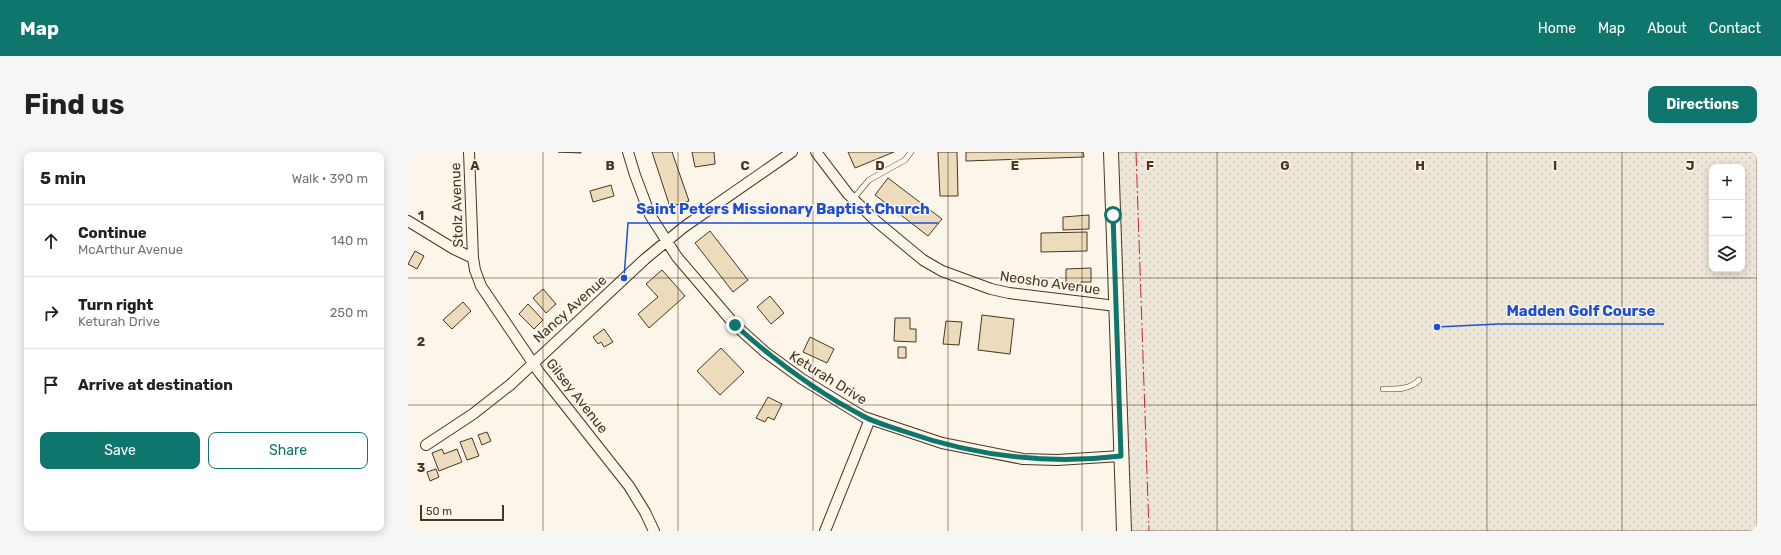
<!DOCTYPE html>
<html lang="en">
<head>
<meta charset="utf-8">
<style>
  :root { --surface:#fff; --page:#f6f6f6; --text:#202124; --muted:#757577; --line:#e0e0e0; --accent:#0f766e }
  body { margin:0; font-family:Rubik,sans-serif; background:var(--page); color:var(--text) }
  .controls { position:absolute; right:12px; top:12px; display:grid; overflow:hidden; border-radius:8px; box-shadow:0 2px 10px #0003 }
  .controls button { width:36px; height:36px; display:grid; place-items:center; padding:0; border:0; border-bottom:1px solid var(--line); background:var(--surface); color:var(--text); font:20px sans-serif }
  .scale { position:absolute; left:12px; bottom:10px; width:84px; box-sizing:border-box; padding-left:4px; border:2px solid #4a3520; border-top:0; font-size:11px; line-height:14px; white-space:nowrap; color:#4a3520; -webkit-text-stroke:3px #fbf6e9; paint-order:stroke }
  .stop { position:absolute; width:12px; height:12px; margin:-9px; border:3px solid #0f766e; border-radius:50%; background:#fff }
  .stop.end { background:#0f766e; border-color:#fff; box-shadow:0 1px 4px #0008 }
  .list { margin:0; padding:0; list-style:none }
  h2 { display:flex; justify-content:space-between; align-items:center; height:52px; margin:0; padding:0 16px; font-size:17px }
  h2 small { font-size:13px; font-weight:400; color:var(--muted) }
  .list li { display:grid; grid-template-columns:26px 1fr auto; gap:12px; align-items:center; box-sizing:border-box; height:72px; padding:0 16px; border-top:1px solid var(--line) }
  .list b { display:block; font-size:15px; white-space:nowrap }
  .list p { margin:0; font-size:13px; white-space:nowrap; color:var(--muted) }
  .list em { font-size:13px; font-style:normal; color:var(--muted) }
  .actions { display:flex; gap:8px; padding:12px 16px }
  .actions a { flex:1; padding:9px 0; border:1px solid var(--accent); border-radius:8px; text-align:center; font-size:14px; color:var(--accent) }
  .actions .main { background:var(--accent); color:#fff }
  .icon { flex:none; width:22px; height:22px; fill:none; stroke:currentColor; stroke-width:2; stroke-linecap:round; stroke-linejoin:round }
  .map { position:relative; flex:none; width:1349px; height:379px; overflow:hidden; border-radius:8px }
  header { display:flex; align-items:center; gap:24px; box-sizing:border-box; height:56px; padding:0 20px; background:var(--accent); color:#fff }
  header strong { font-size:19px }
  nav { display:flex; gap:22px; margin-inline-start:auto; font-size:14px }
  .intro { display:flex; align-items:center; justify-content:space-between; box-sizing:border-box; height:96px; padding:0 24px }
  h1 { margin:0; font-size:28px }
  .button { padding:10px 18px; border-radius:8px; background:var(--accent); color:#fff; font-size:14px; font-weight:700 }
  main { display:flex; gap:24px; padding:0 24px }
  aside { flex:1; background:var(--surface); border-radius:8px; box-shadow:0 2px 10px #0003 }
  .map>svg:first-child { display:block }
</style>
</head>
<body>
<header>
<strong>Map</strong>
<nav><a>Home</a><a>Map</a><a>About</a><a>Contact</a></nav>
</header>
<div class="intro"><h1>Find us</h1><a class="button">Directions</a></div>
<main>
<aside>
<h2>5 min<small>Walk · 390 m</small></h2>
<ul class="list">
<li><svg class="icon" aria-label="ahead" viewBox="0 0 24 24"><path d="M12 20V5M6 11l6-6 6 6"/></svg><div><b>Continue</b><p>McArthur Avenue</p></div><em>140 m</em></li>
<li><svg class="icon" aria-label="right" viewBox="0 0 24 24"><path d="M7 20v-9h11M14 6l5 5-5 5"/></svg><div><b>Turn right</b><p>Keturah Drive</p></div><em>250 m</em></li>
<li><svg class="icon" aria-label="arrive" viewBox="0 0 24 24"><path d="M6 21V4h12l-3 4 3 4H6"/></svg><div><b>Arrive at destination</b></div></li>
</ul>
<div class="actions"><a class="main">Save</a><a>Share</a></div>
</aside>
<div class="map">
<svg width="1349" height="379" viewBox="0 0 1349 379">
  <defs>
    <pattern id="grass-dots" width="8" height="8" patternUnits="userSpaceOnUse"><rect width="8" height="8" fill="#ede6d9"/><path d="M2 2h.1M6 6h.1" fill="none" stroke="#cdc6ba" stroke-width="1.8" stroke-linecap="round"/></pattern>
  </defs>
  <rect width="100%" height="100%" fill="#fbf6e9"/>
  <path fill="url(#grass-dots)" stroke="#887966" fill-rule="evenodd" d="M703,0H1349V379H716ZM1304,15H1334V117H1304Z"/>
  <path fill="#ecdcbc" stroke="#4a3520" d="M150,0H173V1Z
    M244,0H264L281,49L262,55Z
    M284,0H306L307,12L287,15Z
    M440,0H486L447,16Z
    M530,0H549L550,44H532Z
    M558,0H675L676,5L558,9Z
    M480,26L534,67L520,84L467,43Z
    M203,33L206,44L185,50L182,39Z
    M681,63V77L655,78V65Z
    M302,79L340,128L325,140L287,91Z
    M679,80V99L633,100V81Z
    M7,99L16,104L9,117L0,112Z
    M683,116V130H673V135L664,136V131H658V117Z
    M254,118L277,144L241,176L230,162L250,145L238,132Z
    M135,137L148,152L138,161L125,146Z
    M362,144L376,161L363,172L349,155Z
    M55,150L63,159L44,177L35,168Z
    M120,152L135,168L126,177L111,162Z
    M574,163L606,167L602,202L570,198Z
    M487,166H502V177H508V190L486,189Z
    M538,169L554,170L551,193L535,192Z
    M196,177L205,190L196,195L193,190L190,192L185,185Z
    M402,185L426,197L419,211L395,200Z
    M490,195H498V206H490Z
    M313,196L336,220L312,243L289,219Z
    M360,245L374,252L366,268L360,265L357,270L348,266Z
    M79,280L83,289L74,293L70,283Z
    M64,286L71,304L59,308L52,290Z
    M34,297L36,302L49,297L54,310L31,319L24,301Z
    M28,317L31,325L22,329L19,320Z"/>
  <g fill="none" stroke-linecap="round" stroke-linejoin="round">
    <defs>
      <path id="lane" d="M445,47L461,28L497,8L503,0
        M975,237C989,237 1001,238 1011,228"/>
      <path id="street" d="M61,0L65,106L67,118L73,134L131,220L221,334L237,360L246,379
        M220,0L227,23L242,63L269,105L327,173L357,200L394,227L456,265L534,291L615,307L649,308L713,304
        M408,0L440,42L468,69L515,108L534,119L583,137L601,141L708,154
        M0,69L46,97L65,106
        M18,293L65,262L102,233L237,107L276,75L384,0
        M417,379L462,267"/>
      <path id="secondary" d="M703,0L716,379"/>
    </defs>
    <use href="#lane" stroke="#4a3520" stroke-width="6"/>
    <use href="#street" stroke="#4a3520" stroke-width="12"/>
    <use href="#secondary" stroke="#4a3520" stroke-width="16"/>
    <use href="#lane" stroke="#fbf6e9" stroke-width="5"/>
    <use href="#street" stroke="#fbf6e9" stroke-width="10"/>
    <use href="#secondary" stroke="#fbf6e9" stroke-width="14"/>
    <path stroke="#c62828" stroke-width="1" stroke-dasharray="14 3 2 3" stroke-linecap="butt" d="M728,0L741,379"/>
  </g>
  <g fill="none" stroke-linecap="round" stroke-linejoin="round">
    <path stroke="#0f766e" stroke-width="5" d="M327,173C367,209 407,239 455,264C467,271 482,274 495,279C566,304 639,313 713,304L705,63"/>
  </g>
  <path fill="none" stroke="#4a3520" stroke-width="1" stroke-opacity="0.55" d="M135,0V379M270,0V379M405,0V379M540,0V379M674,0V379M809,0V379M944,0V379M1079,0V379M1214,0V379M0,126H1349M0,253H1349"/>
  <g text-anchor="middle" dominant-baseline="central" stroke-width="3" stroke-linejoin="round" paint-order="stroke">
    <g font-size="14" fill="#4a3520" stroke="#fbf6e9">
      <text transform="translate(49 53) rotate(-92)">Stolz Avenue</text>
      <text transform="translate(642 131) rotate(8)">Neosho Avenue</text>
      <text transform="translate(162 157) rotate(-42)">Nancy Avenue</text>
      <text transform="translate(420 226) rotate(32)">Keturah Drive</text>
      <text transform="translate(169 244) rotate(52)">Gilsey Avenue</text>
    </g>
  </g>
  <g font-size="13" text-anchor="middle" font-weight="bold" fill="#4a3520" stroke="#fbf6e9" stroke-width="3" stroke-linejoin="round" paint-order="stroke">
    <text x="67" y="18">A</text>
    <text x="202" y="18">B</text>
    <text x="337" y="18">C</text>
    <text x="472" y="18">D</text>
    <text x="607" y="18">E</text>
    <text x="742" y="18">F</text>
    <text x="877" y="18">G</text>
    <text x="1012" y="18">H</text>
    <text x="1147" y="18">I</text>
    <text x="1282" y="18">J</text>
    <text x="13" y="68">1</text>
    <text x="13" y="194">2</text>
    <text x="13" y="320">3</text>
  </g>
  <path fill="none" stroke="#1d4ed8" stroke-width="1.5" d="M216 126L220 71H530M1029 175L1090 172H1256"/>
  <g fill="#1d4ed8" stroke="#fbf6e9" stroke-width="1.5">
    <circle cx="216" cy="126" r="4"/>
    <circle cx="1029" cy="175" r="4"/>
  </g>
  <g font-size="15" text-anchor="middle" font-weight="bold" fill="#1d4ed8" stroke="#fbf6e9" stroke-width="3" stroke-linejoin="round" paint-order="stroke">
    <text x="375" y="62">Saint Peters Missionary Baptist Church</text>
    <text x="1173" y="164">Madden Golf Course</text>
  </g>
</svg>
<div class="controls">
<button>+</button>
<button>−</button>
<button><svg class="icon" aria-label="layers" viewBox="0 0 24 24"><path d="M12 4l9 5-9 5-9-5zM3 14l9 5 9-5"/></svg></button>
</div>
<div class="scale">50 m</div>
<div class="stop" style="left:705px;top:63px"></div>
<div class="stop end" style="left:327px;top:173px"></div>
</div>
</main>
</body>
</html>
